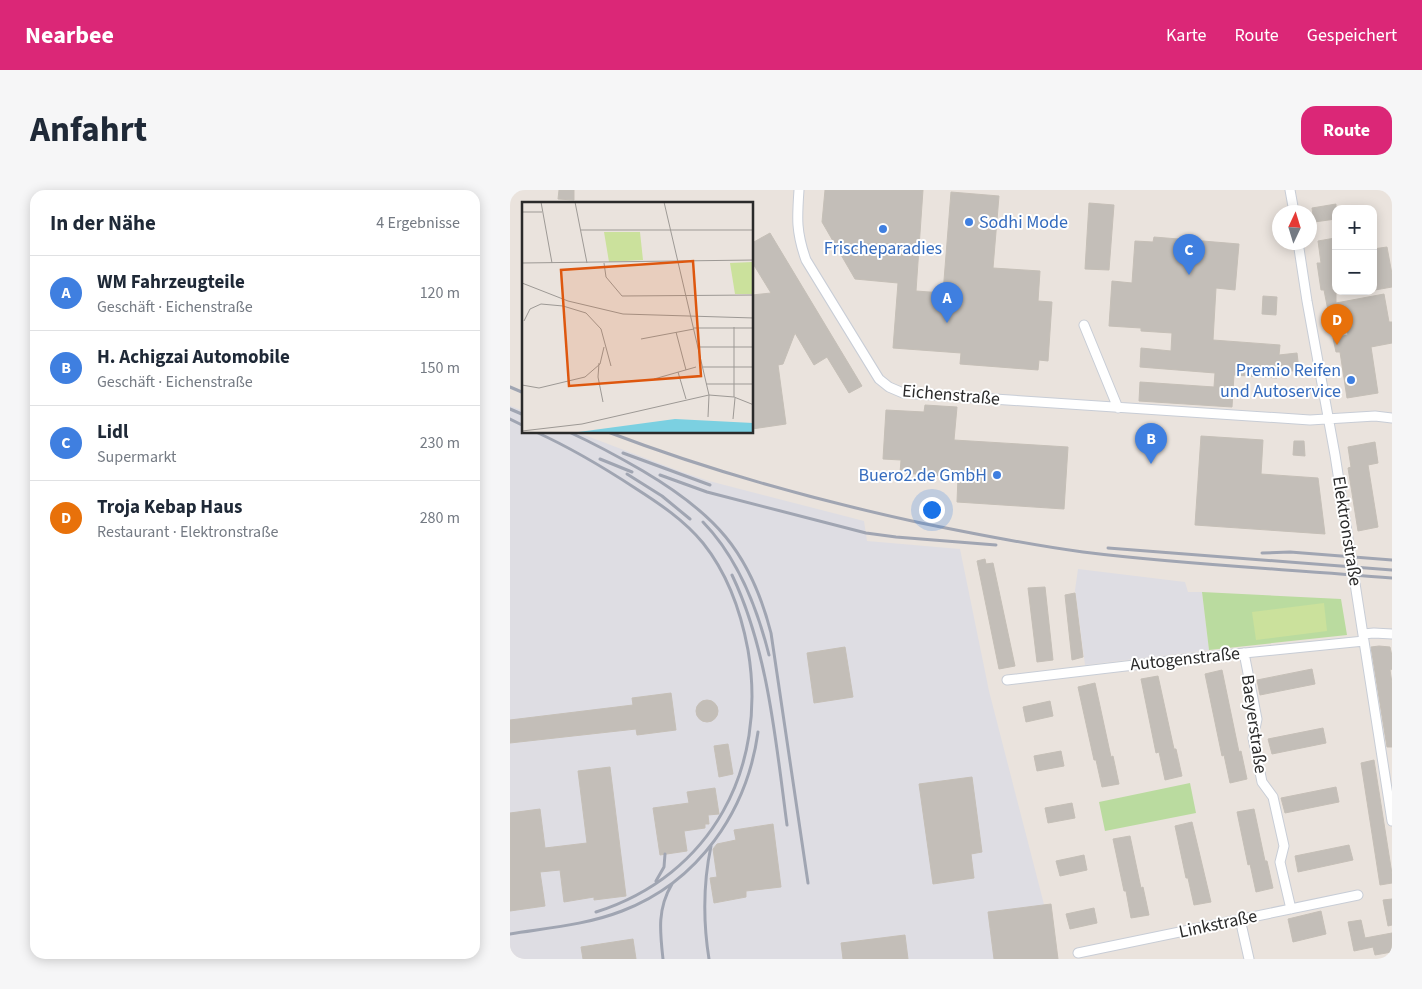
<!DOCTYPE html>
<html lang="de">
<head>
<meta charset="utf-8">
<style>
  :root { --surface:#fff; --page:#f6f6f7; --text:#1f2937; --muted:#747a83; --line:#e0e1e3; --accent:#db2777 }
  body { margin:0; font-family:"Source Sans 3",sans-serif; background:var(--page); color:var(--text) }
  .controls { position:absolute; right:15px; top:15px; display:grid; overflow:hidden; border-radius:10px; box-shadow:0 2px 12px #0003 }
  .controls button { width:45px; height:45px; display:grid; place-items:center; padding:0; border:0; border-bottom:1px solid var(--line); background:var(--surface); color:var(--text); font:25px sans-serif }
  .compass { position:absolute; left:762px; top:15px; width:45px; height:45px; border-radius:50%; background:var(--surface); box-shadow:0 2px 12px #0003; rotate:4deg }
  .you { position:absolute; left:421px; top:319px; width:18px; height:18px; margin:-12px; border:4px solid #fff; border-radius:50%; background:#1a73e8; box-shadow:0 0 0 8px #1a73e833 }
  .badge { display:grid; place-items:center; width:32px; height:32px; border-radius:50%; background:var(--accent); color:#fff; font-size:16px; font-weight:700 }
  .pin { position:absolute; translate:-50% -41px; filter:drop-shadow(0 1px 2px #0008) }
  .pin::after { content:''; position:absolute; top:26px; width:18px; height:15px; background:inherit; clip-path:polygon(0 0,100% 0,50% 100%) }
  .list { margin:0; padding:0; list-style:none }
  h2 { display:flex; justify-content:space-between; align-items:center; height:65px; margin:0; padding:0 20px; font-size:21px }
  h2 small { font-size:16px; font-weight:400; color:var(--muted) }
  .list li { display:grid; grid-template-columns:32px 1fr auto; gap:15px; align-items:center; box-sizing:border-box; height:75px; padding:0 20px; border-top:1px solid var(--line) }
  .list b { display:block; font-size:19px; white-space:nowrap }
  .list p { margin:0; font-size:16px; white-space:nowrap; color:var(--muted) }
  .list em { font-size:16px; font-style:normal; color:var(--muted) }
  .map { position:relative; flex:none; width:882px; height:769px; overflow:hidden; border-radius:15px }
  header { display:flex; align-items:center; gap:30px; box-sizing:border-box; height:70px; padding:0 25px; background:var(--accent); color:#fff }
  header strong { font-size:24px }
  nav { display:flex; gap:28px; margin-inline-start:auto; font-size:18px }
  .intro { display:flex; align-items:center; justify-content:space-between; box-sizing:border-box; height:120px; padding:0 30px }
  h1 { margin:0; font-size:35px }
  .button { padding:12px 22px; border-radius:15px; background:var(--accent); color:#fff; font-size:18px; font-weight:700 }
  main { display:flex; gap:30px; padding:0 30px }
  aside { flex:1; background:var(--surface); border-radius:15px; box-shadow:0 2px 12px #0003 }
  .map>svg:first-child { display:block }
</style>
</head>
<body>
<header>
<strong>Nearbee</strong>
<nav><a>Karte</a><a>Route</a><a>Gespeichert</a></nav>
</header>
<div class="intro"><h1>Anfahrt</h1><a class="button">Route</a></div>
<main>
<aside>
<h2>In der Nähe<small>4 Ergebnisse</small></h2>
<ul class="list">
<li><span class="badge" style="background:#3f7fe0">A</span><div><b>WM Fahrzeugteile</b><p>Geschäft · Eichenstraße</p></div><em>120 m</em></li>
<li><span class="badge" style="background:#3f7fe0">B</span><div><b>H. Achigzai Automobile</b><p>Geschäft · Eichenstraße</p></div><em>150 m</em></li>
<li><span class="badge" style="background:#3f7fe0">C</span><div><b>Lidl</b><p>Supermarkt</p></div><em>230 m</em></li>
<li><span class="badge" style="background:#e8710a">D</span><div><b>Troja Kebap Haus</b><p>Restaurant · Elektronstraße</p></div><em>280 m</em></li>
</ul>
</aside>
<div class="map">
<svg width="882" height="769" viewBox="0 0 882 769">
  <rect width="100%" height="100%" fill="#eae3dd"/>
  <path fill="#dedde3" d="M0,216L14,221V242L69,243L172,282L199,291L354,331L357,351L450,359L479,501L548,769H0Z
    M568,379L675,392L678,402H692L699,460L575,475L565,400Z"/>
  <path fill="#badb9f" d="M692,402L831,409L837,445L699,460Z
    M680,593L686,623L595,641L589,612Z"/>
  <path fill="#cbe19c" d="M814,413L817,441L746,450L742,422Z"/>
  <path fill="#c3beb8" stroke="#c5bfb7" d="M49,0H64V10L48,9Z
    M315,0H413L406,101L433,103L441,2L489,6L483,78L530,81L528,111L542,112L538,171L529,170L528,180L450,174L451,163L383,158L388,93L345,89L312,32Z
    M579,13L604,15L599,80L575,79Z
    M826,14V29L804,32L802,18Z
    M260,43L352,196L339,203L317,167L304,175L285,143L273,174L268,175L276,234L242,239V105L261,103L242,72V53Z
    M644,47L729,54L725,100L706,98L703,150L770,155L769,165L787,163L789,180L768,183L767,188L724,185L722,217L629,211L630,192L704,197L705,183L630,177L631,158L661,161L662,143L631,141V138L599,136L602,91L622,93L625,51L643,52Z
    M825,48L826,70L822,71L826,93V113L874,104L879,132H882V153L861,157L868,203L837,208L830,162H826L823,148L838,145L835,128L820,131L814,100H811L807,73H811L808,51Z
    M877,57L882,84V97L865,100L863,87V59Z
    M753,106L767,107L766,125L752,124Z
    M415,215L447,217L444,250L558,257L554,319L447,312L448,287L390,283L391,270L373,269L376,220L414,222Z
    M691,246L753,250L751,284L808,288L815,344L685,335Z
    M784,251H794L795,266L783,265Z
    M865,252L868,273L858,275L868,337L848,341L838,278L841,277L838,257Z
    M475,369L476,374L483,373L505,476L489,479L467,371Z
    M535,397L543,470L527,472L518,398Z
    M565,403L573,467L562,470L555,405Z
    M869,456L880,457L882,466V479L880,480L882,493V557H877L861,457Z
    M335,457L343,507L304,513L297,463Z
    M802,479L805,494L750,505L747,490Z
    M712,480L729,562L731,561L737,589L720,593L714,565L712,566L695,484Z
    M648,486L664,559H666L672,586L655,590L649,562L646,563L631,489Z
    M585,493L601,567L603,566L609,594L592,597L586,570H584L568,497Z
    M161,503L166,540L127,545L126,539L0,553V530L123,515L122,508Z
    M186 521a11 11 0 1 1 22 0a11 11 0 1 1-22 0Z
    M540,511L543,526L516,532L513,517Z
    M813,538L816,553L762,564L758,549Z
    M218,554L223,584L209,587L204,556Z
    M551,561L554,576L527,581L524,566Z
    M864,570L882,684V693L870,695L851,573Z
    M100,577L116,706L84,710V707L54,712L50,680L30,682L35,716L0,721V623L30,619L35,658L77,653L68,581Z
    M462,587L472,662L461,664L464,688L423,694L409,594Z
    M826,597L829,612L775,623L771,608Z
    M205,598L209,624L198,625L199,634H195V638L174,641L177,661L150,665L143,618L179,613L177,602Z
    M562,613L565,628L538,633L535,618Z
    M744,619L755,671H757L763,698L746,702L740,674L738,675L727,622Z
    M682,632L701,712L684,715L678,688H676L665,636Z
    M263,634L271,697L236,701V707L204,713L200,688L207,687L203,659L207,654L226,650L224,640Z
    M620,646L631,698L633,697L639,725L621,728L616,701H614L603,649Z
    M839,655L843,670L788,682L785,666Z
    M574,665L577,680L550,686L546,671Z
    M882,709V735L878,736L873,710Z
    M541,714L548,769H484L478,722Z
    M584,718L587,733L560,739L556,724Z
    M811,721L816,744L783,752L778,729Z
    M851,730L855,748L882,743V762L865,765L863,757L844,761L838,732Z
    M395,745L398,769H333L331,753Z
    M123,749L126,769H73L71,757Z"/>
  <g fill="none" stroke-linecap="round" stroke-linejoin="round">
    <defs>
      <path id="street" d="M289,0C287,28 286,42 296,70L369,189L379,197L393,203L800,230L865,226L882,228
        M780,0L784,22
        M788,52L797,111L825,265L882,631
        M574,135L608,218
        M853,444L864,443L882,444
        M734,463L747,529L743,548L752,592L763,607L774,656L770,672L781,719
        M497,490L675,469L854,451
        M730,729L739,769
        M568,763L848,705"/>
    </defs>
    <use href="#street" stroke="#c8cdd6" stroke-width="11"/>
    <use href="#street" stroke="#fff" stroke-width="9"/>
    <path stroke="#a0a5b2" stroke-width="3" d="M0,197L14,203
      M0,219L14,225
      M0,229L14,236
      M26,242C61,258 93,277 125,298C150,314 174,330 193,353C217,383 231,422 238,460C258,578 202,685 86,722
      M59,242C85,254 109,267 133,281C204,323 240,361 261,443L298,693
      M98,242C200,281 305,310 411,333C465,344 519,355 573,362C676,375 779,379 882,388
      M113,263L200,295
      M90,269L122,282
      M117,284L152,306L180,329
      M150,285L197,302L356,343L386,347L486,355
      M193,332C228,368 247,417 259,465
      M598,358L882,380
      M752,363L780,362L882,370
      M222,385C258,460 266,553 277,635
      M146,691L154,677L155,664
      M0,744C37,738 76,735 112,721C188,692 237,622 248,542
      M153,769C150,742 147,719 162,694
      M199,769C193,731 193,694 201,656"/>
  </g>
  <g fill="#3f7fe0" stroke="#fff" stroke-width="2">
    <circle cx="459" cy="32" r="5"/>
    <circle cx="373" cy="39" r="5"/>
    <circle cx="841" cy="190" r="5"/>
    <circle cx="487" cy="285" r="5"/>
  </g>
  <g text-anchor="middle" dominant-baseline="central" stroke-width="4" stroke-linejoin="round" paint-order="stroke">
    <g font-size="18" fill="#366cbe" stroke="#fff" text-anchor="end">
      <text x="469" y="32" text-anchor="start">Sodhi Mode</text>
      <text x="373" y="58" text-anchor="middle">Frischeparadies</text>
      <text x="831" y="180">Premio Reifen<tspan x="831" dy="21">und Autoservice</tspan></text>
      <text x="477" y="285">Buero2.de GmbH</text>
    </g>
    <g font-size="18" fill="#2a2a2a" stroke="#fff">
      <text transform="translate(441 205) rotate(5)">Eichenstraße</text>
      <text transform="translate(837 341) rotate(81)">Elektronstraße</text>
      <text transform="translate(675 469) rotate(-6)">Autogenstraße</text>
      <text transform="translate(744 534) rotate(82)">Baeyerstraße</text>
      <text transform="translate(708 734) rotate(-12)">Linkstraße</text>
    </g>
  </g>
  <g transform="translate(12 12)">
    <rect width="231" height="231" fill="#eae3dd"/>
    <path d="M82,30H118L121,58L87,60ZM231,60V92H213L208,61Z" fill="#cbe19c"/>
    <path d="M153,217L231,221V231H49Z" fill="#7bd0e1"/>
    <path fill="none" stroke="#9d9995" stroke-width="1" d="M19,0L30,61M53,0L65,61M142,0L187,193L186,215M0,10H20M59,28H232M0,61L232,58M82,61L84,75L100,94L232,93M0,81L46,99L101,112L232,116M2,119L8,107L19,102L41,104L64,111L79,127L89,164M172,126H232M154,130L164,168M119,137L172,127M176,145H232M77,161L76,175L81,200M181,165H232M156,170L164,197M132,177L174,165M184,182H232M0,183L17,186L63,175L78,162L82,145M212,195V125M211,217L213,196M0,229L60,222L187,193L212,195L232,203"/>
    <path fill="#de570e" fill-opacity="0.15" stroke="#de570e" stroke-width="2.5" d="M171,59L179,174L47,184L39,68Z"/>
    <rect width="231" height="231" fill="none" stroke="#2a2a2a" stroke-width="2.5"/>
  </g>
</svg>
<div class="controls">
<button>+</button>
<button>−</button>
</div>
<svg class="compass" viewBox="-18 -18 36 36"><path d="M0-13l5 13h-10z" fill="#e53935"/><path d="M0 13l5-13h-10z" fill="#747a83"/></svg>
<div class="you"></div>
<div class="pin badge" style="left:437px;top:133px;background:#3f7fe0">A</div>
<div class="pin badge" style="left:641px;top:274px;background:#3f7fe0">B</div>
<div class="pin badge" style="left:679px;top:85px;background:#3f7fe0">C</div>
<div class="pin badge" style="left:827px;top:155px;background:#e8710a">D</div>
</div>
</main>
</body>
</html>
